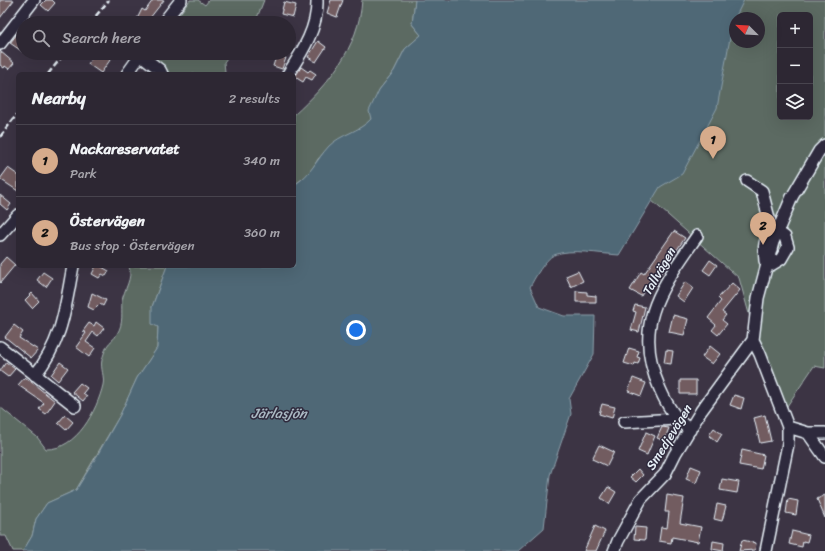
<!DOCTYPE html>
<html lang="en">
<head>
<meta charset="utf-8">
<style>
  :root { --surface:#2d2733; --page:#352f3b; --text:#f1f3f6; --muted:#a7a5ac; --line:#48444e; --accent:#d6ab8b }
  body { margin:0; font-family:Sriracha,sans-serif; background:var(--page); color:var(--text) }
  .controls { position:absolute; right:12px; top:12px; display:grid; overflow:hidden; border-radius:6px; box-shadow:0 4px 16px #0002 }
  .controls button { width:36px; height:36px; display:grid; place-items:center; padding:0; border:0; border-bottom:1px solid var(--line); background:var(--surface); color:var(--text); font:20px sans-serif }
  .compass { position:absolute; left:729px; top:12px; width:36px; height:36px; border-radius:50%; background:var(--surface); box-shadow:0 4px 16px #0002; rotate:294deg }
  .you { position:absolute; left:356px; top:330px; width:14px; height:14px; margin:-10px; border:3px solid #fff; border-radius:50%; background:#1a73e8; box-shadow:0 0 0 6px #1a73e833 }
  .badge { display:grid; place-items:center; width:26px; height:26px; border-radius:50%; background:var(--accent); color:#111; font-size:13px; font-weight:700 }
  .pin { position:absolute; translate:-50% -33px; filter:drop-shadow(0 1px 2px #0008) }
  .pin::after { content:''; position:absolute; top:21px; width:14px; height:12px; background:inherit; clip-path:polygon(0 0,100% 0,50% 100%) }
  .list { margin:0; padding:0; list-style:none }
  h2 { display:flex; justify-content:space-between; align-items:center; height:52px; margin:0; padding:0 16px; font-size:17px }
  h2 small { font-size:13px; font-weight:400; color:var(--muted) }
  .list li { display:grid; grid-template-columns:26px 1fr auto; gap:12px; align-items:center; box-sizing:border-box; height:72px; padding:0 16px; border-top:1px solid var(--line) }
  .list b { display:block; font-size:15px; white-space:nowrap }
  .list p { margin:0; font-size:13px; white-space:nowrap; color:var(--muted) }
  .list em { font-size:13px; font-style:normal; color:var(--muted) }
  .icon { flex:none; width:22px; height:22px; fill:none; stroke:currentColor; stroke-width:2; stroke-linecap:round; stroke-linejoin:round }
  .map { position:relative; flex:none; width:825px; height:551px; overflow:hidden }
  .search { position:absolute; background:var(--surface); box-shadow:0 4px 16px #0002; left:16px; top:16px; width:280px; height:44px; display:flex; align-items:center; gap:10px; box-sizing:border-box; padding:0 14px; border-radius:22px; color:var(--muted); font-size:15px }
  .panel { position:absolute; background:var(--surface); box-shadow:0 4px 16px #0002; left:16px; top:72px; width:280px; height:196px; border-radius:6px }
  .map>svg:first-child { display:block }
</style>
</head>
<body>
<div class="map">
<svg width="825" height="551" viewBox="0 0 825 551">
  <rect width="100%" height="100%" fill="#3c3444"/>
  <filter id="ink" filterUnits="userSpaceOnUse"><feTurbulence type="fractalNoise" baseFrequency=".025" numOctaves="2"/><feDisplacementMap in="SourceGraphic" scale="8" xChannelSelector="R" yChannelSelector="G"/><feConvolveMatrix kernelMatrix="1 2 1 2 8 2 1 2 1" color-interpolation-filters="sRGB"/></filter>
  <g filter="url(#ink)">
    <path fill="#5b6b62" stroke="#a2aead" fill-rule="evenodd" d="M190,0H198L205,5L209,0H264L255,23H173Z
      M362,0H415L412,24L421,35L405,49L394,71L379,90L371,119L365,125L330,146L318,159L310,173L294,185V115C328,84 359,48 362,0Z
      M540,0H825V368L814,366L785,409L751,321L739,278L651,200ZM780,15H810V117H780ZM735,18H759V42H735Z
      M148,53H231L224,62L225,72L222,74H157L152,58Z
      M129,266H167L152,307L158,327L157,348L137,378L120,415L76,490L47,503L36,519L32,536L23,551H13L6,536H0V407L37,437L46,449C77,450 97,410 103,385C105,377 100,368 102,360C103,356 105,350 107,346C110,341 115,339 117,334C124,323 121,313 122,301C124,289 133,279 129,266Z"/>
    <path fill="#4f6876" stroke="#8c9faa" d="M415,0H744L733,22L717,108L682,174L660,187L619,255C601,254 570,248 554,255C545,259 534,279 530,287L539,307L564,316H595L594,354L569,399L571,414L550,475L544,528L518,551H23L32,536L36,519L47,503L76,490L94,461L120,415L137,378L157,348L158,327L152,324V307L167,266H294V185C311,175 316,160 329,146C341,134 359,132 371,119L369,111L379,90L394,71L405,49L421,35L412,24Z"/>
    <path fill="#725b61" stroke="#e8f1f8" d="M0,0H14L0,18Z
      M46,0H52L55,3L48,11L41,5Z
      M153,0H164L146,23H135L142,9L145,11Z
      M331,0H343L337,17L327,13Z
      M284,2L296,5L293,17L281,14Z
      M17,34L23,39V52L10,43Z
      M318,41L326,47L316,62L308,57Z
      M0,51L14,63L9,69L5,66L4,68L0,65Z
      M95,53H115L101,73L88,64Z
      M277,54L286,58L282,69L273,66Z
      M301,67L308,72L310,70L316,74L312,80L306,77L303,82L295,77Z
      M8,168L18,175V191L0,179Z
      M0,195L11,204L7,210L0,204Z
      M674,231L685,238L656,280L652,277L641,296L630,290L641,272L644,274Z
      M6,257L15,265L0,283V264Z
      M710,260L717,265L710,275L703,270Z
      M96,266H100L109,271L106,276L102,274L99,278L92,274Z
      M578,271L583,281L571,287L566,276Z
      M43,272L52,278L46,287L37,280Z
      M685,282L693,288L684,302L676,296Z
      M732,283L740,290L722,312L726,315L722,320L727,324L718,335L712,330L716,325L708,318L721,301L718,298Z
      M576,291L587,292V295L596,296V302H576Z
      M32,293L39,301L32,308L25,300Z
      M92,293L106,300L103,306L100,304L94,310L88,307Z
      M635,305L645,307L639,332L631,330L636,312L633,311Z
      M673,315L688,319L684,335L669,332Z
      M96,322L104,328L98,336L93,332L86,342L95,348L89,357L76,347L86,333L83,331L89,323L94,326Z
      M14,325L23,332L19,338L38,350L31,358L5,337Z
      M710,346L720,354L712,364L702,357Z
      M629,348L639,351L637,357L640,358L638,364L635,363L634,366L624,363Z
      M666,350L673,351L671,364L664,363Z
      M6,362L15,369L8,377L0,371Z
      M60,362L68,368L58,381L51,375Z
      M25,377L55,401L46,414L39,409L44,403L18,385Z
      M633,378L646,383L641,396L628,391Z
      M680,380H696V394H680Z
      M80,383L87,388L83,393L87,396L83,401L72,392Z
      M734,395L744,398L741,409L730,405Z
      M602,404L615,407L612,418L599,414Z
      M65,415L73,422L66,430L58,423Z
      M765,415L771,441L760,443L754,418Z
      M662,427L669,428L664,441L657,438Z
      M714,428L722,434L717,442L709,435Z
      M646,432L655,436L647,455L638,451Z
      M599,445L614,452L607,466L592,459Z
      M742,450L764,455L761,469L739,465Z
      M691,466L701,470L696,483L686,479Z
      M638,469L643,475L636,482L630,477Z
      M722,479L739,482L737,493L720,490Z
      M608,487L616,492L609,504L601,498Z
      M667,495L684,498L680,523L701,527L698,542L672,537L671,543L659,541L661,527L667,528L669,512H665Z
      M825,495V518L817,499Z
      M788,499L798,501L796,515L786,513Z
      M717,504L726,506L722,521L714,519Z
      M595,526L605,531L596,551H584Z
      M635,527L646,528L645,540L634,539Z
      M792,531L809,535L807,542L803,541L802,547L789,544Z
      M742,540L756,543L755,550L739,551Z
      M713,541L724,543L723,551L712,549Z"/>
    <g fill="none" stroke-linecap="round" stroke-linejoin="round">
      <defs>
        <path id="minor" d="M163,23L181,0
          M0,44L34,0
          M141,55L160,70L162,74
          M127,74L142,53
          M288,74C302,52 318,28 317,0
          M747,181L762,191L772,230
          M774,229L785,237L788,247L781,259L771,265L765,261C764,249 763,236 774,229Z
          M0,235L18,215
          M0,347L75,406
          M35,375C63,340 65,308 73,266
          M624,422L676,419
          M788,427L808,433L825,457
          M690,430C675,419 667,405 660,389C631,324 662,287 697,236
          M808,433H825
          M614,551L618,541L641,499L665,474L675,454L701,411L753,340
          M766,551L788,444V427L760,354L753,340L758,298L773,242L792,197L819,151L825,145"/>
      </defs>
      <use href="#minor" stroke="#e8f1f8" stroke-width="14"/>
      <use href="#minor" stroke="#2f2a3d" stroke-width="11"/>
      <path stroke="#e8f1f8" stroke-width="2.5" stroke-dasharray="6 3" stroke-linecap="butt" d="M90,23L109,0
        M48,74L65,53
        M0,137L18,113"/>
    </g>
  </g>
  <g text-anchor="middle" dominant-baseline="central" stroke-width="3" stroke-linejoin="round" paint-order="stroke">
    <g font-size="13" fill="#e8f1f8" stroke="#2f2a3d">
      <text transform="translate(659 271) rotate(-60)">Tallvägen</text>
      <text transform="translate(669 437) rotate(-58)">Smedjevägen</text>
    </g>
    <g font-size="14" font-style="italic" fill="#abbac4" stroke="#2f2a3d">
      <text x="279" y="413">Järlasjön</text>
    </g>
  </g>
</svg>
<div class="controls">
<button>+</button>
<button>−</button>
<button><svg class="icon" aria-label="layers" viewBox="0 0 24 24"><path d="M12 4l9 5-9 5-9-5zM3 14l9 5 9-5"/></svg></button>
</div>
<svg class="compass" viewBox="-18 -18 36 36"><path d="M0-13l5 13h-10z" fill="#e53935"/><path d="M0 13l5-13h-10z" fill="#a7a5ac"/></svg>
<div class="you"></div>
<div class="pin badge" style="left:713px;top:159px">1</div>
<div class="pin badge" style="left:763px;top:245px">2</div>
<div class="search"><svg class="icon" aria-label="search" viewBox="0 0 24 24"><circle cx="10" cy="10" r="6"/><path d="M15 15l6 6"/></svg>Search here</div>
<section class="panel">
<h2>Nearby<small>2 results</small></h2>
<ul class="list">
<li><span class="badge">1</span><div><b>Nackareservatet</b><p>Park</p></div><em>340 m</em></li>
<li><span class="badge">2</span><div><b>Östervägen</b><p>Bus stop · Östervägen</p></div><em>360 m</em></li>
</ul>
</section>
</div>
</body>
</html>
